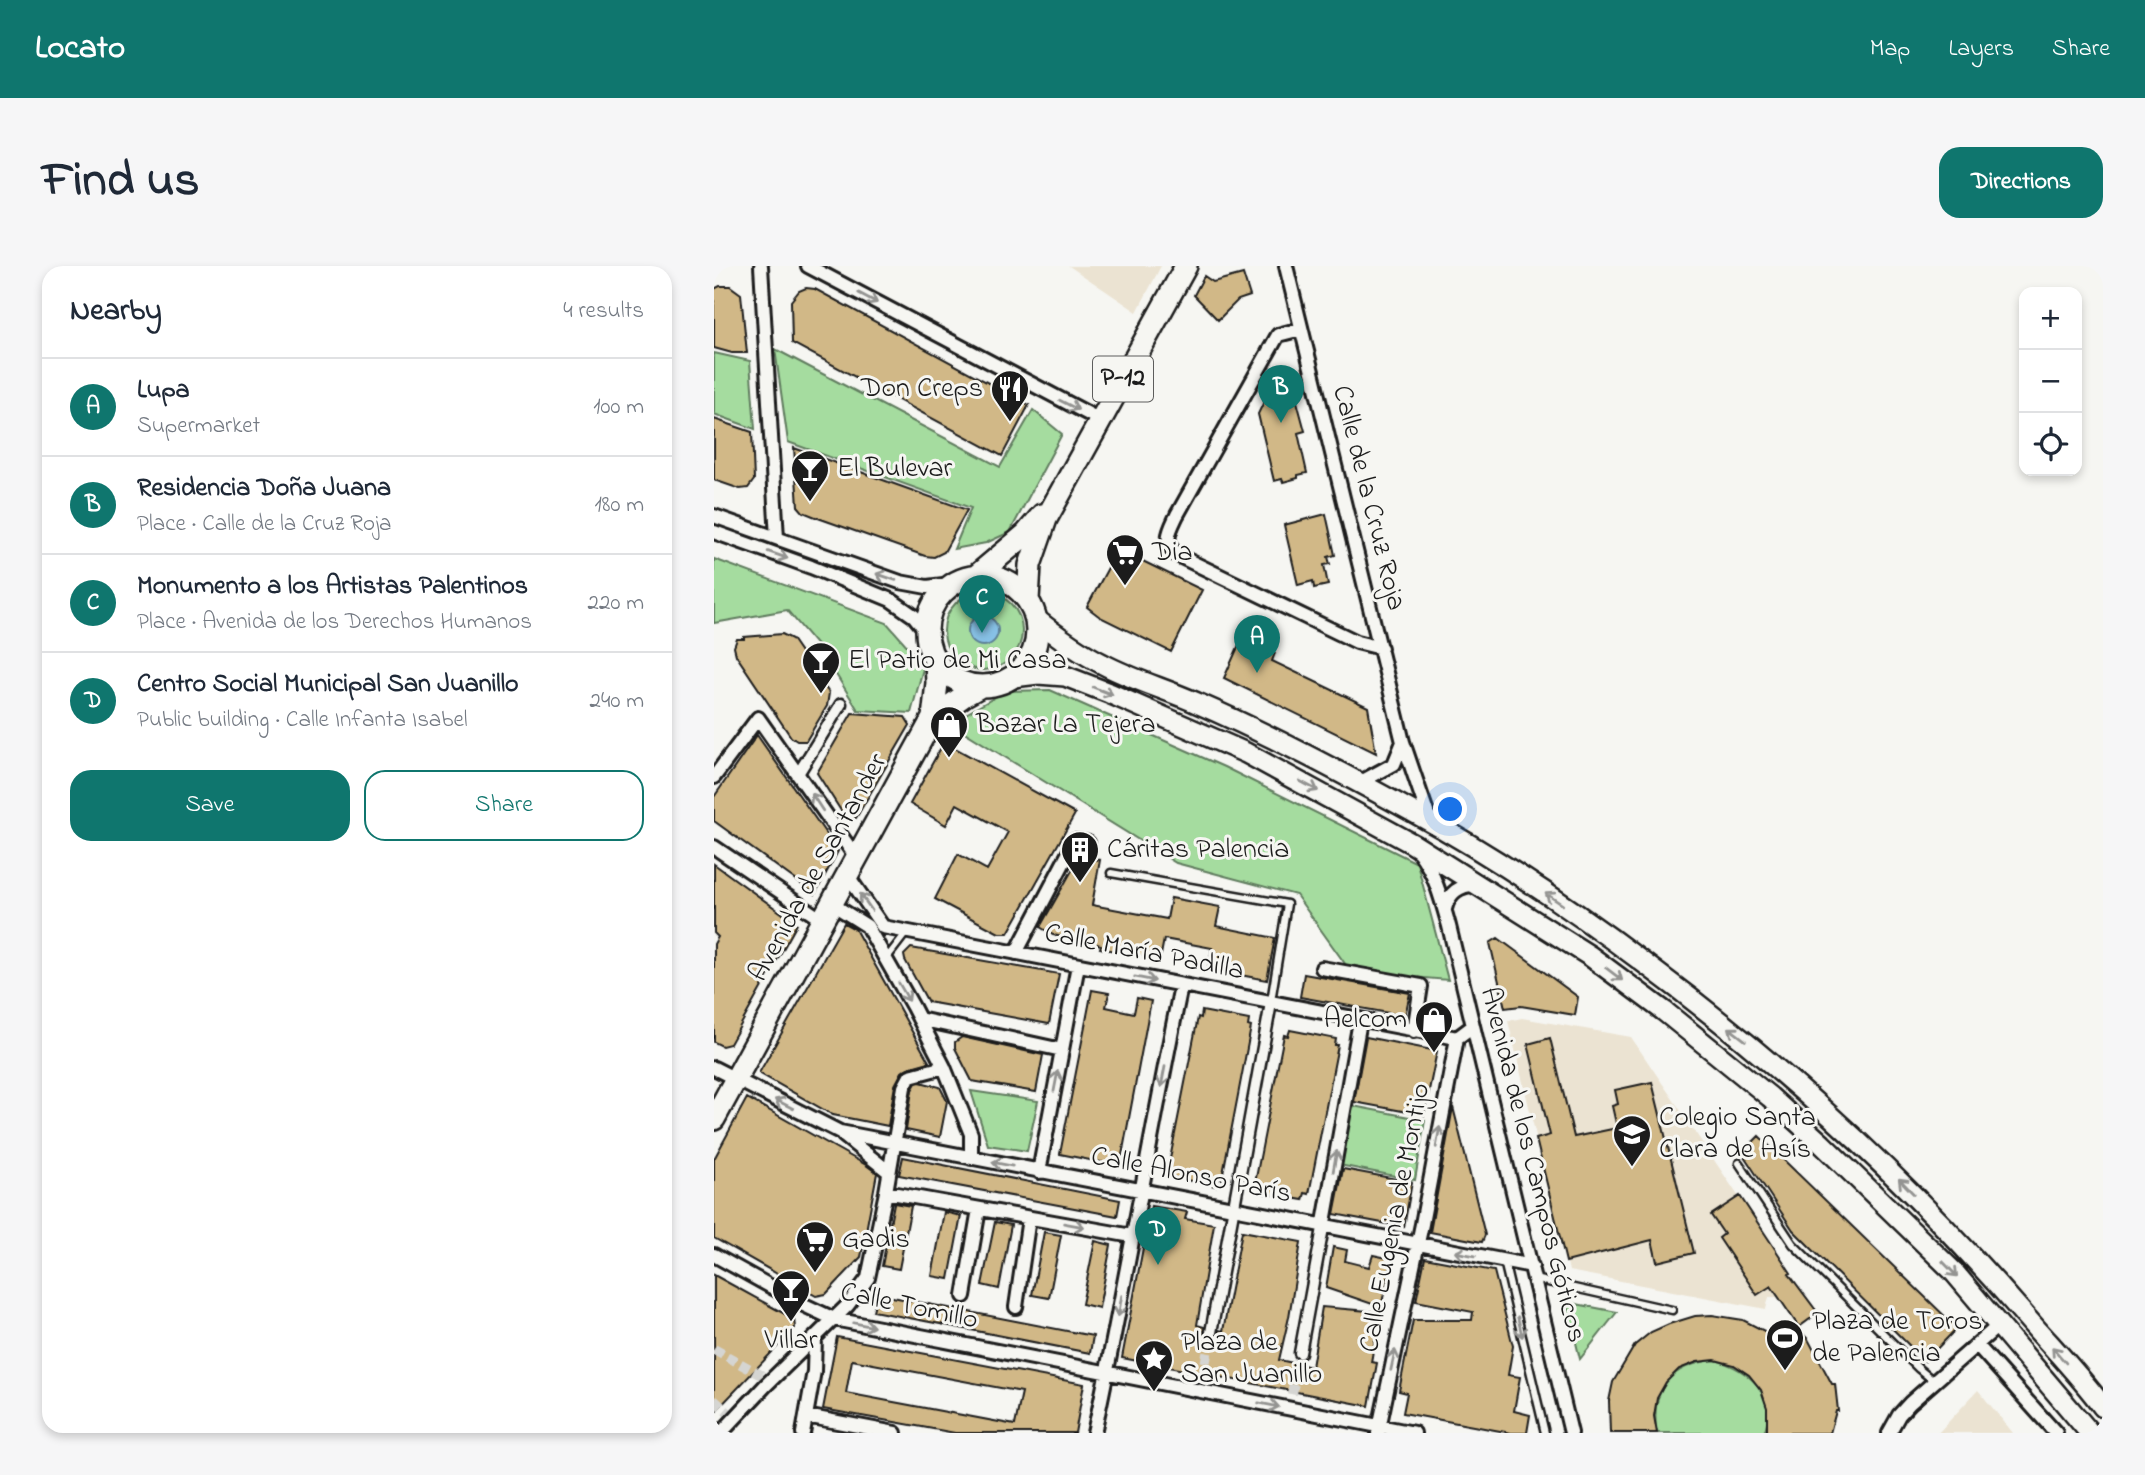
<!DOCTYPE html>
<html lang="en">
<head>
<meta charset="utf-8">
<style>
  :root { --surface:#fff; --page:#f6f6f7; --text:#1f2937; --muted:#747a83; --line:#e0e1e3; --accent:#0f766e }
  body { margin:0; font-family:"Indie Flower",sans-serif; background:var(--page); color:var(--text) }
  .controls { position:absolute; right:21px; top:21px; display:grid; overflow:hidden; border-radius:14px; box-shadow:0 4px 10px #0003 }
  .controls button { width:63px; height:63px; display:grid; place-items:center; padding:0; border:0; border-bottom:2px solid var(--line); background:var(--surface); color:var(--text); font:35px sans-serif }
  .you { position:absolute; left:737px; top:544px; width:24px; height:24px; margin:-18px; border:5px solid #fff; border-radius:50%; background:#1a73e8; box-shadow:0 0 0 10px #1a73e833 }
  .badge { display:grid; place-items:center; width:46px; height:46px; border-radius:50%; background:var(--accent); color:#fff; font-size:23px; font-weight:700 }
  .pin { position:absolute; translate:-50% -58px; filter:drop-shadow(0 2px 4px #0008) }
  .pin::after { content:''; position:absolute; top:37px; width:24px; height:21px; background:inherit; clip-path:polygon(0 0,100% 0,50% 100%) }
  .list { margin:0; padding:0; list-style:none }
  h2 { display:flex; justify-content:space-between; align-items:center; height:91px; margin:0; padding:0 28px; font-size:30px }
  h2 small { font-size:23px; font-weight:400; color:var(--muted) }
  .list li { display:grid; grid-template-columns:46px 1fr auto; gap:21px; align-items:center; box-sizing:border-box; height:98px; padding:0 28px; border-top:2px solid var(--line) }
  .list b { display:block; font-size:26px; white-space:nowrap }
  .list p { margin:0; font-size:23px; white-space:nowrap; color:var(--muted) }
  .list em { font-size:23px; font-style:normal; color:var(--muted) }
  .actions { display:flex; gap:14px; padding:21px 28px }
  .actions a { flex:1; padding:16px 0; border:2px solid var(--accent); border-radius:21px; text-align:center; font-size:24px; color:var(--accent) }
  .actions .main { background:var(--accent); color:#fff }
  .icon { flex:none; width:38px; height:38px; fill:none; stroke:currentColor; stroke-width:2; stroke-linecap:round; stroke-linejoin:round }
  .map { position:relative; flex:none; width:1389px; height:1167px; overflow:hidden; border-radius:21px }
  header { display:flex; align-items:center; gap:42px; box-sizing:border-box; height:98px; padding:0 35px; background:var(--accent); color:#fff }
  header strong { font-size:33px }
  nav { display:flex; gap:38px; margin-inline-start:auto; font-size:24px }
  .intro { display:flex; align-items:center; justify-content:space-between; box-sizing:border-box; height:168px; padding:0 42px }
  h1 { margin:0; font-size:49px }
  .button { padding:18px 32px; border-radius:21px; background:var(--accent); color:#fff; font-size:24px; font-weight:700 }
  main { display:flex; gap:42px; padding:0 42px }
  aside { flex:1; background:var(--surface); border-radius:21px; box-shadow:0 4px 10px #0003 }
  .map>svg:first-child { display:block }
</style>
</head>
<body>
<header>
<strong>Locato</strong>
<nav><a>Map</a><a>Layers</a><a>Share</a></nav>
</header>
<div class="intro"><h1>Find us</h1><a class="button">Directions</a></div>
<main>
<aside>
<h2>Nearby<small>4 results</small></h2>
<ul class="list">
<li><span class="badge">A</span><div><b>Lupa</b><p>Supermarket</p></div><em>100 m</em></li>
<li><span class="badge">B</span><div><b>Residencia Doña Juana</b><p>Place · Calle de la Cruz Roja</p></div><em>180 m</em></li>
<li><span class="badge">C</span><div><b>Monumento a los Artistas Palentinos</b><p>Place · Avenida de los Derechos Humanos</p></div><em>220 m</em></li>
<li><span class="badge">D</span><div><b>Centro Social Municipal San Juanillo</b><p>Public building · Calle Infanta Isabel</p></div><em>240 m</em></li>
</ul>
<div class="actions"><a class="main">Save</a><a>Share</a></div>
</aside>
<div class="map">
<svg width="1389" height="1167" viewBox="0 0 1389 1167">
  <rect width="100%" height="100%" fill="#f6f6f2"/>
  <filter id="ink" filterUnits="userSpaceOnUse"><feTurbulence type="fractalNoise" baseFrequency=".0143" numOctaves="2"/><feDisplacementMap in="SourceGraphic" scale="14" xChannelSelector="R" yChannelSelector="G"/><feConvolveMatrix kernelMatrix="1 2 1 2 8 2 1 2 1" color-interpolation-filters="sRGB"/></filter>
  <g filter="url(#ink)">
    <path fill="#ebe3d2" d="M355,0H447L423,46Z
      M808,752L917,771L1083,1017L1066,1031H1055L1052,1043L855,1005L794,755Z
      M1264,1124L1299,1167H1224Z"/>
    <path fill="#a5dc9f" stroke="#607c5e" stroke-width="2" d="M61,83L286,201L319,144L348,168L296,266L272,277L240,283L257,242L74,176Z
      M0,87L36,95L41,163L0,148Z
      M0,293L173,357L210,399L197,447L144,444L107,384L73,344L0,357Z
      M230 365a39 39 0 1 1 78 0a39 39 0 1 1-78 0Z
      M336,424L510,501L703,597L734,714L637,706L582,629L462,597L236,457L292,425Z
      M257,825L324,835L313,885L274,879Z
      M639,840L711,854L701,914L625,899Z
      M852,1036L903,1046L866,1093Z
      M1001,1094C1035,1103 1064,1129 1050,1167H943C935,1123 958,1098 1001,1094Z"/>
    <path fill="#88c2e7" stroke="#5d8096" stroke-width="2" d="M254 365a15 15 0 1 1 30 0a15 15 0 1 1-30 0Z"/>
    <path fill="#d1b887" stroke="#1c1c1c" stroke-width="2" fill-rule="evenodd" d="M529,8L536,30L524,34L504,54L480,29L490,10L499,16Z
      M6,20H16L27,28L33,87H18L0,82V23Z
      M92,22L101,23L315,139L288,190L78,77L77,35L85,25Z
      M574,102L591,165L584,167L593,207L584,209V212L569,216L568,213L560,215L544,148L565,104Z
      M0,153L38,166L40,214L34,222L26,223L0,214Z
      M80,182L155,209L253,244L230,286L220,291L211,290L104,252L89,246L84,240Z
      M612,248L621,289L614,291L616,298L610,299L614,319L600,322L599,315L584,319L570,259Z
      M404,283L488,324L457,386L386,351L373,341Z
      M68,368L78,373L115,427L113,440L92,475H83L77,471L22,389L20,381L23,373H30V371Z
      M528,372L561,387L558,395L654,441L662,487L510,412Z
      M138,447L191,451L196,459L142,552L131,551L103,507Z
      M43,469L124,585L101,628L0,555V531Z
      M230,476L361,548L294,667H285L221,633L244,588L273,604L294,566L243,538L232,559L196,538Z
      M365,592L386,594L378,639L453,653L457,632L506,641L502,660L561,672L553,714L494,703L498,682L450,673L446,694L386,682L387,679L339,669L326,661Z
      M0,598L83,658L16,778L8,780L0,776V678L4,671L0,667Z
      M130,657L141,663L215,796L194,802L188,806L181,819L174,860L119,849L45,807Z
      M784,672L864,731L861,749L807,740L791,742L776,677Z
      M197,682L345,708L335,758L214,736L191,694L190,689Z
      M590,708L696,727L691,750L586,731Z
      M378,724L395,727L392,741L420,747L423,732L437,735L406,900L346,888Z
      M488,745L535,754L534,760L537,761L508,913L504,912L502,920L457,911L458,904L454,903L484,751L487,752Z
      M576,764L622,773L621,779H624L595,928L591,927L589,934L542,926L544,918L541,917L570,769L574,770Z
      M248,771L329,789L322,826L258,815L241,782V776Z
      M652,771L723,785L710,849L640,836Z
      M836,772L860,871L903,862L898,840L904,838L901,824L938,816L980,987L943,996L938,974L852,996L822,873L836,869L814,778Z
      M206,816L226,821L233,835L226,871L192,864L198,824L202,817Z
      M33,832L152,899L163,907L147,991L112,1028L102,1030L0,972V893Z
      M739,841L771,969L768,976L716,966Z
      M1045,870L1243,1062L1211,1095L1079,964L1028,887Z
      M189,891L406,934L403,950L185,909Z
      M629,903L698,916L690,961L620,948Z
      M1026,930L1077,1007L1075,1008L1104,1047L1085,1061L1057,1020L1043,1029L1005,972L1010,968L997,949Z
      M180,937L197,940L185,1003L168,1000Z
      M437,940L473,946L471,953L500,958L483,1059L490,1061L489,1074L494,1079L502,1076L505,1064L509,1065L528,965L587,976L575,1051L565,1094L598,1101L608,1041L666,1046L657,1096L663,1097L655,1140L408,1092Z
      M230,946L247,950L235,1013L218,1010Z
      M281,956L297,959L285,1023L268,1019Z
      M330,966L347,969L335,1032L318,1029Z
      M381,975L397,979L385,1042L368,1038Z
      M619,981L633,984L631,995L655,1001L659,989L678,993L667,1041L612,1022Z
      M711,992L780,1005L799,1080L794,1109L806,1111L800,1145L816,1149L813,1167H797L689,1147L693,1127L685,1125L699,1054H758L759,1046L702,1035Z
      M0,1009L80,1053L81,1062L0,1147Z
      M163,1028L379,1070L376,1087L159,1045Z
      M998,1049L1029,1054L1056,1068L1081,1060L1094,1073L1118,1118H1121L1124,1145H1122L1116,1167H1053V1142L1047,1124L1035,1109L1020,1099L1001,1094L983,1096L965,1103L952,1116L943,1132L940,1150L943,1167H896L895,1135L899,1116L921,1079L937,1066L955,1058L981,1050Z
      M123,1071L370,1118L361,1167H241L109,1143ZM138,1094L308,1126L301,1159L132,1127Z"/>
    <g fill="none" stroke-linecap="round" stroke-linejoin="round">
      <path stroke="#d5d5d2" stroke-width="10" stroke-dasharray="10 5" stroke-linecap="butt" d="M0,1083L56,1114
        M486,1126L496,1072
        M0,1134L20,1152
        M575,1143L586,1087"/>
      <defs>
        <path id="service" d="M397,607L573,638L557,735
          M172,693L192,667
          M1025,897L1079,978L1205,1103L1221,1116
          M790,995L831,1167
          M820,1013L958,1044"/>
        <path id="pedestrian" d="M84,508L127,438
          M496,1072L557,737
          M586,1087L609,962"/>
        <path id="minor" d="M47,0L63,272
          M94,0L386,154
          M572,0L689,476L716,555
          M587,63L564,69L463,249C456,264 448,276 463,289L643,376L667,382
          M0,250L186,316L213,321L238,318
          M0,266L97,301L177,334L200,350L213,366
          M0,511L44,452L142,591
          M645,517L680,498L689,476
          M0,581L108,654
          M705,586C721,607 728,635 735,660L857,1167
          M134,610L169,661L743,772
          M118,638L153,660L199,741L230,801L257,868V892
          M731,643C735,626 745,620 762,618
          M302,687L361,575L374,577
          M608,702L707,720L700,765
          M205,753L348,784
          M0,802L126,866L818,1000
          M129,869L175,906
          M325,906L364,699
          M172,926L418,970
          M609,962L646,755
          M0,989L90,1039L120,1053L700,1167
          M250,1030L265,943
          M302,1041L315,952
          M1263,1079L1342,1167
          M92,1150L181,1167
          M7,1167L51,1120L134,1039L154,1012L172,926L190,821L196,810L230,801
          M89,1167L100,1105L101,1072
          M380,1167C412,1019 436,869 467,720
          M664,1167L708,958L743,772L759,760
          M1175,1167L1185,1149L1196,1137L1285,1059"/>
        <path id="secondary" d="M322,353C343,370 365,386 389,398C419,414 452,423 483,437C557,469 628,507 699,546C780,590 857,642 930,697C1068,799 1193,914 1306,1044C1333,1076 1364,1107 1389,1141
          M299,411L324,408L351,410L395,427L532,487L699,578L876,690L950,745L1056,831L1108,878L1239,1005L1376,1167"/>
        <path id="trunk" d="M213 365a55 55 0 1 1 110 0a55 55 0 1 1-110 0Z
          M262,310L312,268L328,249
          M314,334L316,299L332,253L472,0
          M219,452L251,429L267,420
          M0,853L219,452L223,417L222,395"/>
      </defs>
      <use href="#service" stroke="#1c1c1c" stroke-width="11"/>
      <use href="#pedestrian" stroke="#1c1c1c" stroke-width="15"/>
      <use href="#minor" stroke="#1c1c1c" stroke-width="18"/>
      <use href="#secondary" stroke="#1c1c1c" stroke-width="24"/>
      <use href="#trunk" stroke="#1c1c1c" stroke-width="26"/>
      <use href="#service" stroke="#f6f6f2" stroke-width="6"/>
      <use href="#pedestrian" stroke="#f6f6f2" stroke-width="10"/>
      <use href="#minor" stroke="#f6f6f2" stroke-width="12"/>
      <use href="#secondary" stroke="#f6f6f2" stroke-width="19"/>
      <use href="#trunk" stroke="#f6f6f2" stroke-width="21"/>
    </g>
    <defs><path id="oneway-shaft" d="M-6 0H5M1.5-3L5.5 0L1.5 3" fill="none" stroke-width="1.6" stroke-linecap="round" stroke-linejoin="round" transform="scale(1.75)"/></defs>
    <g stroke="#949492">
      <use href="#oneway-shaft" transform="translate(154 32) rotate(28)"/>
      <use href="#oneway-shaft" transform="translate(355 139) rotate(27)"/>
      <use href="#oneway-shaft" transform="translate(64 289) rotate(19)"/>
      <use href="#oneway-shaft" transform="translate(172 311) rotate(-161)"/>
      <use href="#oneway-shaft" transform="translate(389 425) rotate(21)"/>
      <use href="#oneway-shaft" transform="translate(595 520) rotate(28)"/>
      <use href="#oneway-shaft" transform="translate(103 536) rotate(-123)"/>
      <use href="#oneway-shaft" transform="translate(840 633) rotate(-146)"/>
      <use href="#oneway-shaft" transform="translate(152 636) rotate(-125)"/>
      <use href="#oneway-shaft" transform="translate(900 708) rotate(37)"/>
      <use href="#oneway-shaft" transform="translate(431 713) rotate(11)"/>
      <use href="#oneway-shaft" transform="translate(190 726) rotate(60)"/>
      <use href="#oneway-shaft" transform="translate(1023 768) rotate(-142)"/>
      <use href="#oneway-shaft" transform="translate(449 811) rotate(101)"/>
      <use href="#oneway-shaft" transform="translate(342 815) rotate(-79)"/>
      <use href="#oneway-shaft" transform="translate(70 838) rotate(-153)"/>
      <use href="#oneway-shaft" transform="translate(724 871) rotate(-80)"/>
      <use href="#oneway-shaft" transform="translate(621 895) rotate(-80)"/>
      <use href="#oneway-shaft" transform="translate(288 898) rotate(-169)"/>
      <use href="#oneway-shaft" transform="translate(1192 920) rotate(-134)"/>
      <use href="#oneway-shaft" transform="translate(360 959) rotate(10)"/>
      <use href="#oneway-shaft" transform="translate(751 988) rotate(-170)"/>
      <use href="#oneway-shaft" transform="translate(1236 1003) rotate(46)"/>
      <use href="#oneway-shaft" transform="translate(406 1040) rotate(99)"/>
      <use href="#oneway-shaft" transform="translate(150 1059) rotate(11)"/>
      <use href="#oneway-shaft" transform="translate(806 1061) rotate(77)"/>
      <use href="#oneway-shaft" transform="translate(1345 1089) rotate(-131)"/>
      <use href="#oneway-shaft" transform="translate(679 1094) rotate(-78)"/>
      <use href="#oneway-shaft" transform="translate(555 1139) rotate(11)"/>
    </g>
  </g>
  <defs>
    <symbol id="restaurant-pin" viewBox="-11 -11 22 30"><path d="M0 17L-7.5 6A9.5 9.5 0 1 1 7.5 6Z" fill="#1c1c1c" stroke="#f6f6f2"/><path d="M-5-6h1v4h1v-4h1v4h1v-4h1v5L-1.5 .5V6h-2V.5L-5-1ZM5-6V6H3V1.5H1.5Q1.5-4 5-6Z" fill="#fff"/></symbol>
    <symbol id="bar-pin" viewBox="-11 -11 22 30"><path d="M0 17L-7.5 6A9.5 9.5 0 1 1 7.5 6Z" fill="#1c1c1c" stroke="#f6f6f2"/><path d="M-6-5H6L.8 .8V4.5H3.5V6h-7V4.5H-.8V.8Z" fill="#fff"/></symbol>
    <symbol id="supermarket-pin" viewBox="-11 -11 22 30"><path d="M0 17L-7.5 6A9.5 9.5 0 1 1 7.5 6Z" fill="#1c1c1c" stroke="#f6f6f2"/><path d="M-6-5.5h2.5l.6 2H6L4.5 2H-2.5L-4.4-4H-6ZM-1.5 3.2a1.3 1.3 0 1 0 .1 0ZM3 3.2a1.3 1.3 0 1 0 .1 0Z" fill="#fff"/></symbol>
    <symbol id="shop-pin" viewBox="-11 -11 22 30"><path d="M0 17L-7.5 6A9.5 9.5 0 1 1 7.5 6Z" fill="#1c1c1c" stroke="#f6f6f2"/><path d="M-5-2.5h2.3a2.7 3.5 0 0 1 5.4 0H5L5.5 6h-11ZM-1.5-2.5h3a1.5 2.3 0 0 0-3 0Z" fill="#fff"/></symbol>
    <symbol id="building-pin" viewBox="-11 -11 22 30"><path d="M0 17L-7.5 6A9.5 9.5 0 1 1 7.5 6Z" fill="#1c1c1c" stroke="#f6f6f2"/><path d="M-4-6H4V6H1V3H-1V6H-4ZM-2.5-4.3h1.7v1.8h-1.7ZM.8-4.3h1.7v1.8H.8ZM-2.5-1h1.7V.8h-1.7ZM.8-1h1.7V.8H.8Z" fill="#fff"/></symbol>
    <symbol id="school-pin" viewBox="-11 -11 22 30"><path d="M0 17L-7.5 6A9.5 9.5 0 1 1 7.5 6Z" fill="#1c1c1c" stroke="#f6f6f2"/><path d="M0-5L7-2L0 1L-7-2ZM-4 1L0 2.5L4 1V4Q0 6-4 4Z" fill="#fff"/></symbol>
    <symbol id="stadium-pin" viewBox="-11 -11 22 30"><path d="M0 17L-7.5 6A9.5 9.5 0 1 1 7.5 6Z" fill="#1c1c1c" stroke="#f6f6f2"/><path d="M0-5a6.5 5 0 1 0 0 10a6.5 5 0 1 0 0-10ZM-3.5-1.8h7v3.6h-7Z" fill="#fff"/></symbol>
    <symbol id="sight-pin" viewBox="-11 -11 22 30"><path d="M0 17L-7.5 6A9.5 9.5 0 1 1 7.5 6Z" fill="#1c1c1c" stroke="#f6f6f2"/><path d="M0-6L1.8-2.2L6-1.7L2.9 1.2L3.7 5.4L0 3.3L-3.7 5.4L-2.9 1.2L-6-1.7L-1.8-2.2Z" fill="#fff"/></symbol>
  </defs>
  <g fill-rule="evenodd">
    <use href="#restaurant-pin" x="274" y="101" width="44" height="60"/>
    <use href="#bar-pin" x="74" y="181" width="44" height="60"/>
    <use href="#supermarket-pin" x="389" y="265" width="44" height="60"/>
    <use href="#bar-pin" x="85" y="373" width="44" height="60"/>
    <use href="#shop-pin" x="213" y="437" width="44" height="60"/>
    <use href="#building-pin" x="344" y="562" width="44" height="60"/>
    <use href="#shop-pin" x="698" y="732" width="44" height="60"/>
    <use href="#school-pin" x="896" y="846" width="44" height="60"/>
    <use href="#supermarket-pin" x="79" y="952" width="44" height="60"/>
    <use href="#bar-pin" x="55" y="1001" width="44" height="60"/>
    <use href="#stadium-pin" x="1049" y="1050" width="44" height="60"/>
    <use href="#sight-pin" x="418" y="1071" width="44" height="60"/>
  </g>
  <g text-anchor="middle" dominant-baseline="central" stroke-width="6" stroke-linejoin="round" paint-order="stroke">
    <rect fill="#f6f6f2" stroke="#5d5d5c" stroke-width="2" x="379" y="90.5" width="60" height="45" rx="5"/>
    <g font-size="26" font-weight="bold" fill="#1c1c1c">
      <text x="409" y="113">P-12</text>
    </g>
    <g font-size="28" fill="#1c1c1c" stroke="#f6f6f2" text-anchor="start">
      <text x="269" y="123" text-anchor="end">Don Creps</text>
      <text x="123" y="203">El Bulevar</text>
      <text x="438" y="287">Dia</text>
      <text x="134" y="395">El Patio de Mi Casa</text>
      <text x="262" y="459">Bazar La Tejera</text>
      <text x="393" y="584">Cáritas Palencia</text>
      <text x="693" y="754" text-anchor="end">Aelcom</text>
      <text x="945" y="852">Colegio Santa<tspan x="945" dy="32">Clara de Asís</tspan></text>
      <text x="128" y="974">Gadis</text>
      <text x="1098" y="1056">Plaza de Toros<tspan x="1098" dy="32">de Palencia</tspan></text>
      <text x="77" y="1075" text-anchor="middle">Villar</text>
      <text x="467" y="1077">Plaza de<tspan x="467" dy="32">San Juanillo</tspan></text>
    </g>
    <g font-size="28" fill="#1c1c1c" stroke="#f6f6f2">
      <text transform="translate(654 232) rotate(76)">Calle de la Cruz Roja</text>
      <text transform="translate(105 602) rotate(-61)">Avenida de Santander</text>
      <text transform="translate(430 687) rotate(11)">Calle María Padilla</text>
      <text transform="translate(818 899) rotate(76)">Avenida de los Campos Góticos</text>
      <text transform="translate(477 910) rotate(11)">Calle Alonso París</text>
      <text transform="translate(682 952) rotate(-79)">Calle Eugenia de Montijo</text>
      <text transform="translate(195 1041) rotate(12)">Calle Tomillo</text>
    </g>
  </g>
</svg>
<div class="controls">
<button>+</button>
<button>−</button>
<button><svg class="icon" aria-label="locate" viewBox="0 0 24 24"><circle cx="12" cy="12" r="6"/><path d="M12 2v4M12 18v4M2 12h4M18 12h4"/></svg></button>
</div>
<div class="you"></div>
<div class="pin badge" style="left:543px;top:407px">A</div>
<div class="pin badge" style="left:567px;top:157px">B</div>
<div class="pin badge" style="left:268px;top:367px">C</div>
<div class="pin badge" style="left:444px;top:999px">D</div>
</div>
</main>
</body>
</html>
